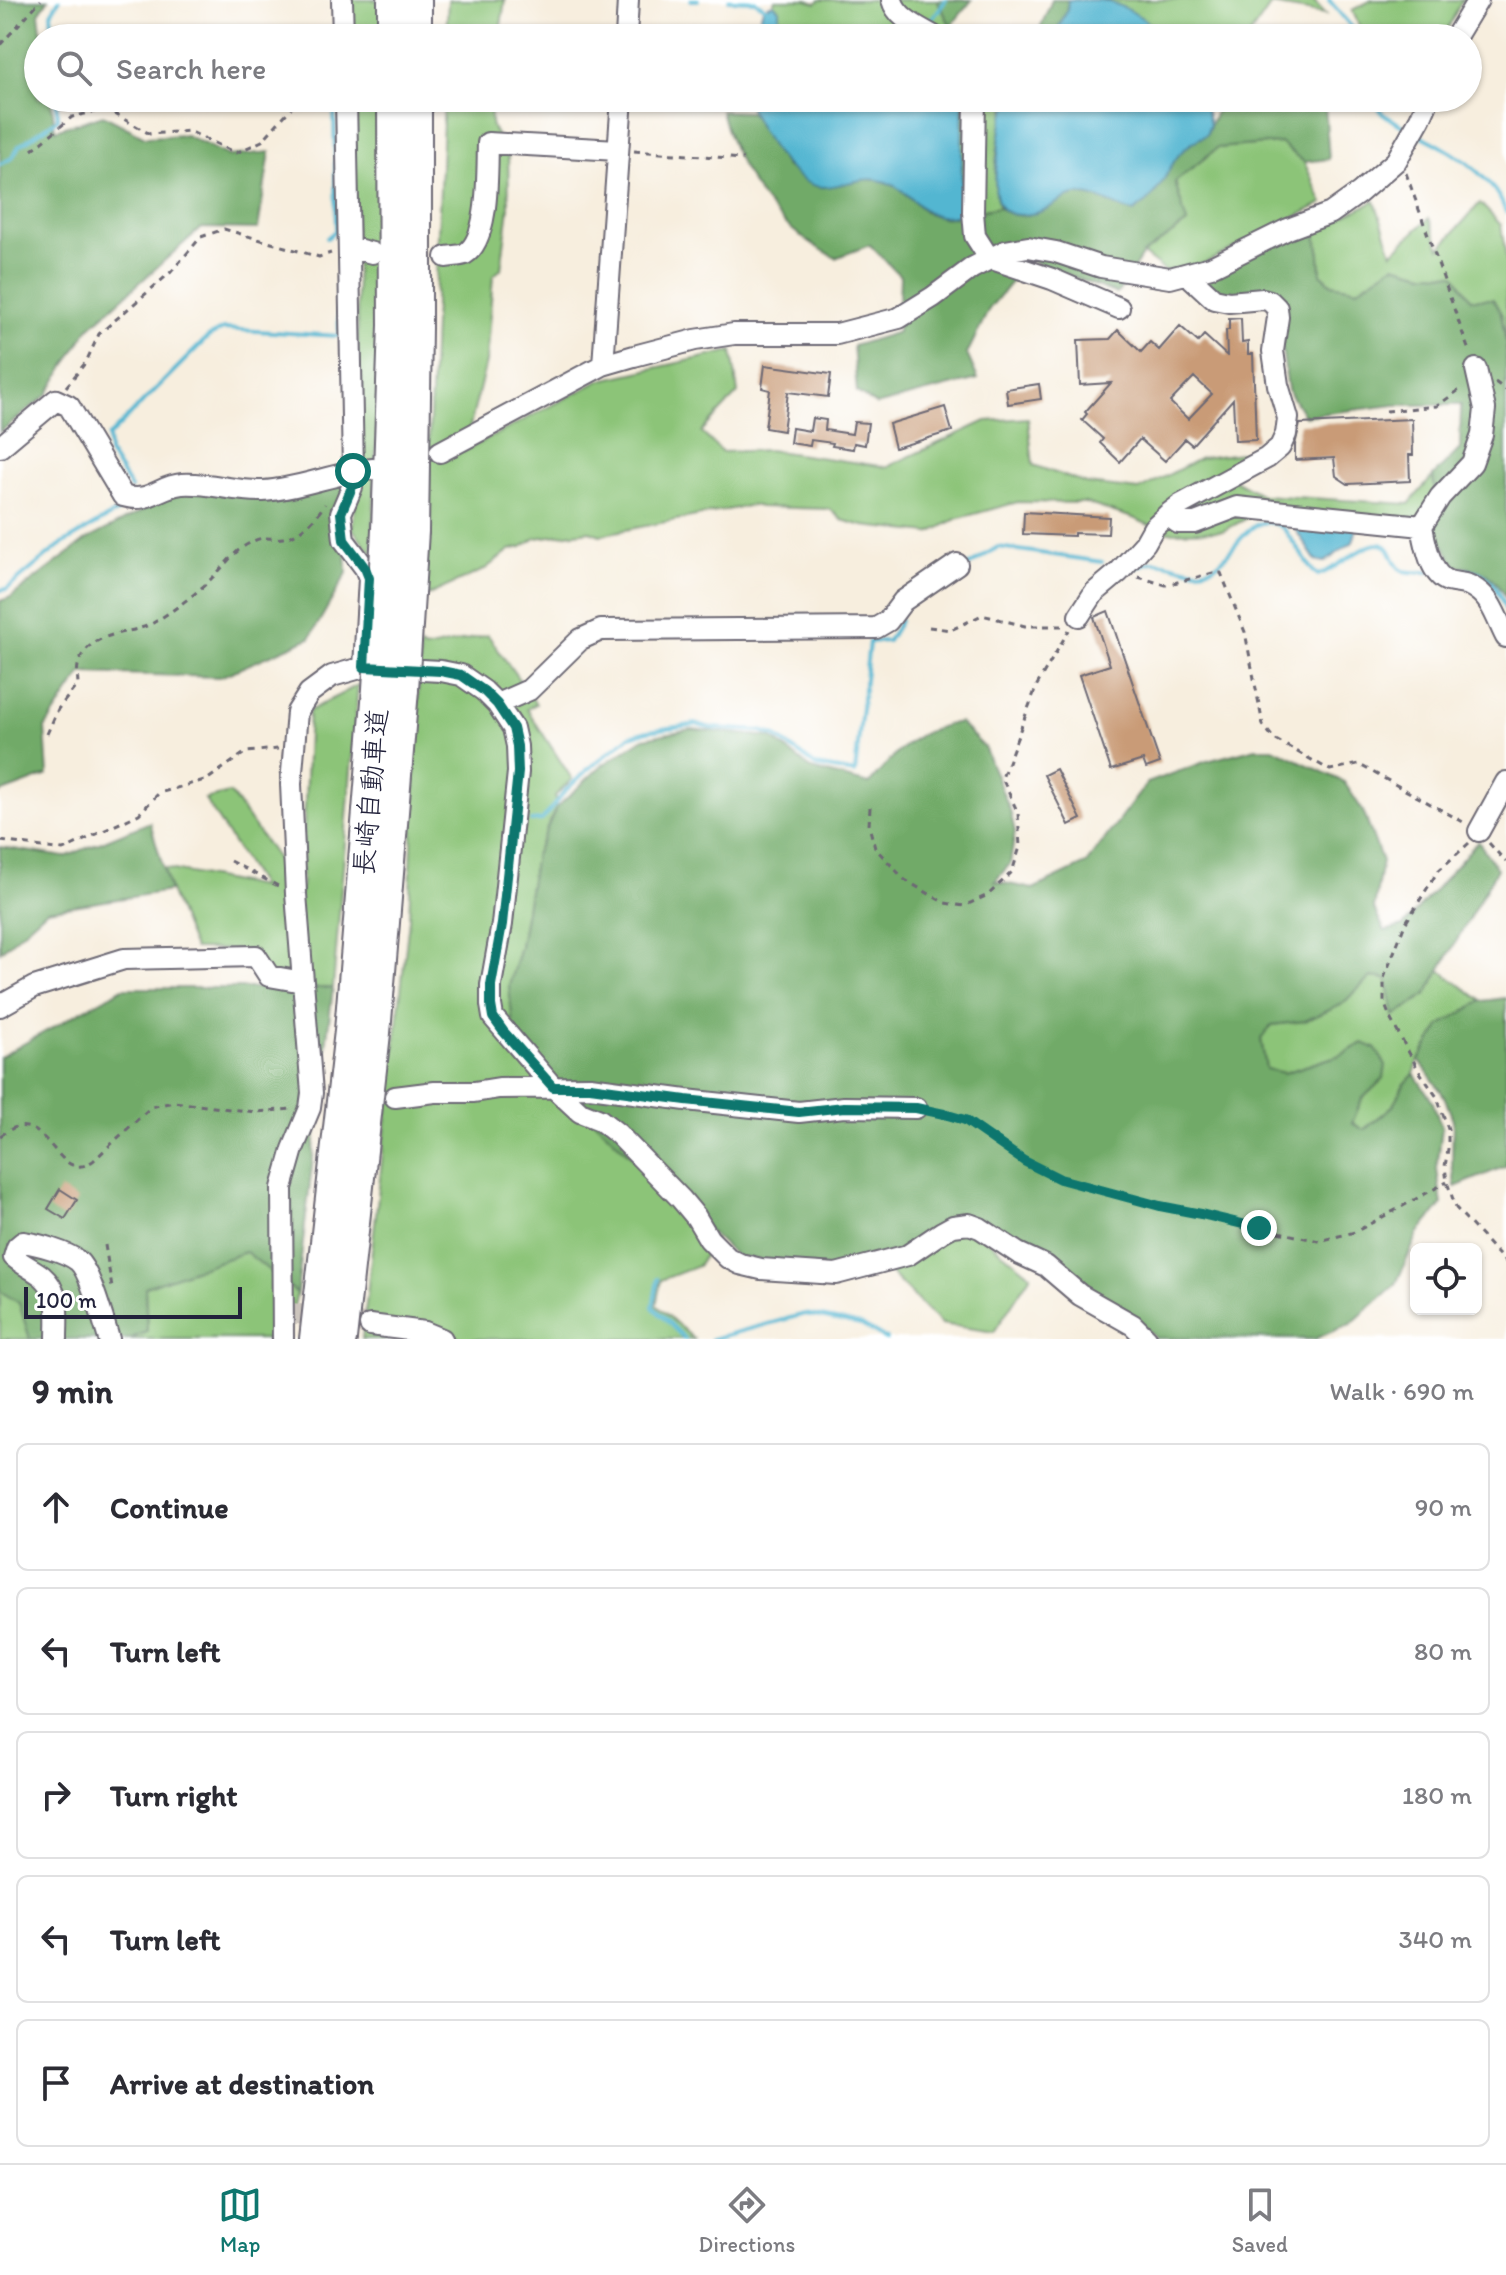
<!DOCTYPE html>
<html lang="en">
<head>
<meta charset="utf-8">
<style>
  :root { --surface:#fff; --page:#f2f2f3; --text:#2b2b33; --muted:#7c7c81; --line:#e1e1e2; --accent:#0f766e }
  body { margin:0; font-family:Itim,"Klee One",sans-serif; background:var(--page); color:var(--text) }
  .controls { position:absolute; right:24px; bottom:24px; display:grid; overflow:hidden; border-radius:12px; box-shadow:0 2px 6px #0004 }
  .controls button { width:72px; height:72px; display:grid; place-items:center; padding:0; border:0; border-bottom:2px solid var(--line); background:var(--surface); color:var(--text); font:40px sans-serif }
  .scale { position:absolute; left:24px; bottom:20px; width:218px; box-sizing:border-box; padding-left:8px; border:4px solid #22223b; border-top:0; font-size:22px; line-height:28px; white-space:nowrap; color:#22223b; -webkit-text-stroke:6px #fff; paint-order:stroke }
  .stop { position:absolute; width:24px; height:24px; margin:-18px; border:6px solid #0f766e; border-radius:50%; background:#fff }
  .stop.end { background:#0f766e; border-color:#fff; box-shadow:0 2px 8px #0008 }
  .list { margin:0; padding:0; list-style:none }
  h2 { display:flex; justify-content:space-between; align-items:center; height:104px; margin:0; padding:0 32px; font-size:34px }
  h2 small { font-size:26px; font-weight:400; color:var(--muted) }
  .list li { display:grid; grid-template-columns:52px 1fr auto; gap:24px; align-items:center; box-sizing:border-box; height:128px; margin:0 16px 16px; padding:0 16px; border:2px solid var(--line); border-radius:12px }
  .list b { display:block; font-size:30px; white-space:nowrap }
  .list em { font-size:26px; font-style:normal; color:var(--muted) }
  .icon { flex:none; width:44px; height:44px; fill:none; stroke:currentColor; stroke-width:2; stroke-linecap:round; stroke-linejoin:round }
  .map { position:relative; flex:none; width:1506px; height:1339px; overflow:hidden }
  .search { position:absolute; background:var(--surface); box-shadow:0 2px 6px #0004; left:24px; right:24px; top:24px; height:88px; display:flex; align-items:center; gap:20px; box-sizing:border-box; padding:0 28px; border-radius:44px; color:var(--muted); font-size:30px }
  .sheet { height:824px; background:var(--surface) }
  nav { display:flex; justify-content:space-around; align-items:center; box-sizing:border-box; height:112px; border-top:2px solid var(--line); background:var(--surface); font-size:22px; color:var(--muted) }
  nav a { display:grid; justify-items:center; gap:4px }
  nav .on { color:var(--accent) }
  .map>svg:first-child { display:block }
</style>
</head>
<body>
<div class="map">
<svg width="1506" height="1339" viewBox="0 0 1506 1339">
  <rect width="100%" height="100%" fill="#fff"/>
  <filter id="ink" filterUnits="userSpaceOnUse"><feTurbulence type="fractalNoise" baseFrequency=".0125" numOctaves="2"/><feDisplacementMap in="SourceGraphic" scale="16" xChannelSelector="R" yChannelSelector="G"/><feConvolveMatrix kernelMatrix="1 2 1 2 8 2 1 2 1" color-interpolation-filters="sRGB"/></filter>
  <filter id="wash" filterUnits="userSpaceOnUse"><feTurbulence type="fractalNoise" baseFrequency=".006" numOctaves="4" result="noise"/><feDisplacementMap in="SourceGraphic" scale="32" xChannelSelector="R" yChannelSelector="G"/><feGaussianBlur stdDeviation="1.8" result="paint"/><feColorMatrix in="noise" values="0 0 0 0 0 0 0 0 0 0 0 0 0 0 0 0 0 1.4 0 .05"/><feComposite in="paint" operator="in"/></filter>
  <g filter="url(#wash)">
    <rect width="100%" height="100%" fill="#f7eede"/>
    <path fill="#8cc478" stroke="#57735a" stroke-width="2" d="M350,0H381L382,38H351Z
      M448,0H505L499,38H446Z
      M775,0H807L816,3L820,0H937L951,26L975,38H913L893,24L870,38H784L779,23V9L773,4Z
      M1100,0H1313L1326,14L1271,5L1248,38H1165C1147,18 1125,9 1100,0Z
      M1372,0H1464L1460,4L1443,38H1370L1364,36L1352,10Z
      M352,98H383L385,225L372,554L352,528L361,466Z
      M444,98H492C489,124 489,130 508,149L509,208L501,269L493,276L486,362L464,451L601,380L732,351L738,393L701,432L722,452L769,450L887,467L986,421L1028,418L1033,465L1087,484L1139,490L1201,458L1257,451L1234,480L1262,495L1409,504L1433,476L1438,512L1432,526L1253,515L1223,531L1165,532L1133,518L1085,503L1018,502L956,519L930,533L863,526L842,520L830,509L760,507L752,505L600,535L590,531L536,538L522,547L510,550L484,570L422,598Z
      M963,98H1004C1008,109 1003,118 1001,129C996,154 992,183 999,207L961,214Z
      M1281,143L1304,162L1323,203L1205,263L1165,271L1143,254L1187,223L1175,182L1217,148Z
      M1375,201L1392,253L1429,218L1440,248L1480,203L1501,225L1506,258V344L1501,313L1471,299L1455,274L1424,273L1394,265L1358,289L1332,284L1321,274L1320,254L1315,230Z
      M488,635L536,704L527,709L572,779L555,796L556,808L535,855L520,946L509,986L714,1240L698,1266L661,1280L656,1305L694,1339H463L422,1321L409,1339H362L409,919L420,646L425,649Z
      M358,685L333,988H261L251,950L194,949L170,891L164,868L261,887L205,799L230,793L301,892L309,711Z
      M1440,970L1482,1001L1441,1025L1419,1060L1414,1074L1403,1086L1394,1105L1363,1130L1352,1122L1362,1099L1384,1078L1363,1043L1343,1054L1284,1073L1266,1069L1261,1039L1272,1025L1305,1021L1341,1005L1371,977L1387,979L1426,995Z
      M957,1230L978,1233L1031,1275L994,1332L941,1324L887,1270Z
      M246,1251L297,1293L286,1339H129L147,1332L145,1287Z
      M0,1291L19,1303L30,1339H0Z"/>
    <path fill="#71aa68" stroke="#4a6652" stroke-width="2" d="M0,0H48L39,13L42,38H38V98H51L55,130L103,115L145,137L186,135L229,156L270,152L258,229L201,228L88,329L47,395L0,432Z
      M937,0H972L951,26Z
      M1052,0H1068L1067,11L1053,38H1036Z
      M1222,98H1307L1325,106L1329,159L1304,162L1280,143L1217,148L1175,182L1187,223L1143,254L1117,294L1029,260L989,309L967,354L978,379L876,405L857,392L853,346L898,332L900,276L870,245L835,258C827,252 817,248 809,242C764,212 734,163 721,111L751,112L786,167L838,185L858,178L881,180L898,187L927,213L945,218L999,207C1028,230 1047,200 1074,195C1092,193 1108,200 1122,209L1162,181L1175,157L1191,142L1206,135Z
      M1315,230L1320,254L1321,274L1332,284L1358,289L1394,265L1424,273L1455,274L1471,299H1493L1501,313L1506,344V598C1491,574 1485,569 1456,566L1432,526L1438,512L1433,476L1460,449L1461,405H1395L1304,416L1288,390L1281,342L1286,307L1216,294L1204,281L1227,271L1242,260L1284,240Z
      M344,483L347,573L310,638L220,677L82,673L45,728L48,775L0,793V601L11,597L86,540L180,491Z
      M959,722L984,747L1010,810L1015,832L1010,864L995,881L1033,889L1086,864L1147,783L1207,761L1256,748H1273L1344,782L1363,811L1382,861L1374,909L1385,931L1403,926L1478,841L1497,869L1426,995L1394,1016L1387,979L1371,977L1341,1005L1305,1021L1272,1025L1261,1039L1266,1069L1284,1073L1343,1054L1363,1043L1375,1048L1386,1065L1384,1078L1362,1099L1352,1123L1364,1130L1394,1105L1403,1086L1414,1074L1432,1100L1442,1128L1437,1169L1442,1205L1418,1234L1396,1284L1351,1324L1314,1339L1155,1338L1127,1310L1097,1298L1074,1274L1029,1253L973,1220L904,1250L824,1269L737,1257L568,1096L513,1027L509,986L520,946L535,855L556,808L601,766L644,738L691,729L771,737L811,769L869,784C899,750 912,731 959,722Z
      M150,822L170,891L47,910L0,952V847L65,857Z
      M123,988H333L297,1293L246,1252L145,1287L147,1332L129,1339H30L19,1303L0,1291V1057Z
      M1506,998V1166L1455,1187L1452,1163L1453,1120L1444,1096L1419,1060L1441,1025L1482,1001Z"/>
    <path fill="#53b6d1" stroke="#3a6c86" stroke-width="2" d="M1068,0C1078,0 1090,0 1100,0C1124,4 1149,20 1165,38H1053L1067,11Z
      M773,4L779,9V23L784,38H755L763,8Z
      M746,98H963L961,214C921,226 918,194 886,182C864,174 846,186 825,187C792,189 755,126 746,98Z
      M1017,98H1203L1210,124L1206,135C1168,153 1174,172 1150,199C1145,204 1139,208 1134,212C1114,208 1098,193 1076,195C1062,197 1055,206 1042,211C1035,214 1025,215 1018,215C988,214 995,176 998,154C999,142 1001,115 1008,106C1010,102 1014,101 1017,98Z
      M1290,521L1357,528L1353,542L1325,562L1316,561Z"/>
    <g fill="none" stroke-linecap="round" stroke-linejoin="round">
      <path stroke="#53b6d1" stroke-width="4" d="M691,0H698
        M729,0L755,1L768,10
        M1329,0L1354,30L1356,38
        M926,27L946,0
        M53,38L51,13L59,0
        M1372,98L1383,114L1409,130
        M1420,135C1453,151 1494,176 1506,212
        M0,164L12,158L19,146L58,119L56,98
        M327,238L336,230L334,98
        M131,488L109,453L108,437L208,337L223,329L339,336L338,263
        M1135,567C1141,566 1147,562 1153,562C1174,561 1193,577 1214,566C1236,554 1252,504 1284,529L1313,571L1318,575C1336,570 1364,542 1380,544C1394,545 1391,566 1404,571C1411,573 1421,572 1429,572
        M965,568L998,547L1102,562
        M1446,570C1455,572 1463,570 1473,571C1491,573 1500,596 1506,611
        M0,590L7,589L59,546L120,510
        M531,821L542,820L565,791L588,769L630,736L648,731L697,724L711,728L761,731L774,735L816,766L855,773L869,642L888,641L900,621
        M658,1279L653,1307L685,1339
        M712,1339L805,1314L861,1325L886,1339"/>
    </g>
    <g id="blocks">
      <path fill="#c99b77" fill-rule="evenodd" d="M1241,318L1242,343L1248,342V354H1253L1256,440L1235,441L1233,399L1192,445L1185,439L1165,461L1140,439L1120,462L1100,443L1103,439L1082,420L1087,414L1085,412L1111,383L1080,385L1078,340L1110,339L1118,330L1141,352L1150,342L1159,350L1180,326L1198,342L1204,335L1227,356L1226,330H1229V319ZM1194,377L1212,394L1188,419L1170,402Z
        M765,365L831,374L828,397L788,392L783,431L765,428L770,390L762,388Z
        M1039,384L1041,399L1008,404L1006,389Z
        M945,407L952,431L895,448L889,424Z
        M812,418L826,420L825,430L852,434L854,422L868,423L865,445L854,443L853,449L832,446L833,443L811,440L810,446L790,443L792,428L810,431Z
        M1412,419L1413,455H1409L1410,481L1348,484L1336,476L1334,458L1295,460V445L1300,424Z
        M1024,512L1109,517L1108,534L1074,533V536L1023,534Z
        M1108,611L1160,763L1146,768L1143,760L1111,770L1079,675L1110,665L1094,617Z
        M1056,769L1081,819L1069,825L1044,775Z
        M60,1189L77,1200L65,1219L48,1209Z"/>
    </g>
  </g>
  <g filter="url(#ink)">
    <use href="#blocks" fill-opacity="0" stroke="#6d6974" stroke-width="2"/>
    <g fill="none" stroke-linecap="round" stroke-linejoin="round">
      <path stroke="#ccc5bd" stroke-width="20" stroke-dasharray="20 10" stroke-linecap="butt" d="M292,1313L370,1325"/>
      <defs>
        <path id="minor" d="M342,0L343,38
          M892,0C897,19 921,28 937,38
          M626,38L628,0
          M1455,38L1478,0
          M346,98L353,471L352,487L341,513L344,540L365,568L369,578L364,667
          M975,98L973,212L975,236L989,258L1052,279L1119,308
          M349,247L372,253
          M446,257C451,256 460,256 465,254C490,239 487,170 488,143L618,150
          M603,365L622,98
          M1476,369L1485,409L1482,435L1472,463L1440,497L1422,526C1425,542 1430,575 1448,581C1459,584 1468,582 1477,590C1492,600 1498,622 1506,637
          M0,447L56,400L69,406L123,496C150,504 158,486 182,484C208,482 236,492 263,491C300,489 336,472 373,469
          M440,452L603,365L634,356L695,340L734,334H837L899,318L933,297L972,268L1005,251L1028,247L1056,252L1101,267L1170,278L1211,267L1288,229L1331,213L1359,193L1396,161L1420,119L1429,98
          M1167,515L1178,523H1195L1237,507L1422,526
          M1079,616L1094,593L1119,572L1145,543L1154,527L1167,515L1180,505L1267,458L1280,447L1286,434L1288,418L1278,385L1273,351L1278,317L1277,308L1270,301L1263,299L1229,302L1214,299L1188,275
          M497,704L529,690L581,639L601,630L876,628L888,621L903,601L957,564
          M1479,831L1506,782
          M0,1006L34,987L124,959L256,956L269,976L303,982
          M395,1097L435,1092H474L499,1088L590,1087L686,1100L799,1112L844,1107L916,1108
          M370,1325L425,1332L442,1339
          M57,1339C57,1316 61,1292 42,1276C33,1269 23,1265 14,1257L17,1247L23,1242C38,1244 67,1252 78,1261C90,1271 104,1323 109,1339
          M283,1339L282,1188L293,1149L310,1108L312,1093L296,894L291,784L297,712L309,693L332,676L364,667L441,671L461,675L484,691L497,704L513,728L517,746L518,772L502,924L491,985V1005L493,1017L553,1087L580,1112L600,1120L618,1134L681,1199L696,1217L709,1239L728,1258L740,1264L761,1269L836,1274L908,1255L942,1232L953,1226L969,1224L980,1228L1018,1253L1046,1266L1080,1295L1133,1325L1147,1339"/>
        <path id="highway" d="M393,0V38
          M416,0V38
          M387,530L394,325L393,98
          M413,531L416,328V98
          M315,1339L350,1031L378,689
          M341,1339L375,1033L403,689"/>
      </defs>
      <use href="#minor" stroke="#6d6974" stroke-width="24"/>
      <use href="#highway" stroke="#6d6974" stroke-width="34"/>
      <path stroke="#6d6974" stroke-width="3" stroke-dasharray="6 6" stroke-linecap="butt" d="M0,45L41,0
        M32,150L72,117L106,109L150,134L189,131L236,153L262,141L300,98
        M634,151L743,159
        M1406,173L1470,354
        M1495,382L1506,390
        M66,387L86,362L99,334L171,272L201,237L224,229L319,257L331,253
        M1386,411L1437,406L1462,388
        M1138,577L1166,585L1213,573H1221L1245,632L1263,725L1274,739L1330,770L1358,764L1465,823
        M929,627L951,630L982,615L1025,626H1064
        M47,734L58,709L78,684C77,671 76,661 86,650C102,631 133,634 153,623C172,612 197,593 212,578C224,567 234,551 248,544C265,534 267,540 283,538C300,536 317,517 325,504
        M870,807L869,826L875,848L905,880L945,903L964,906L988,895L1012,872L1020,847L1018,813L1002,778L1037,685L1069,630
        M1,841L63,850L139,814L159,793L208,779L246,752L278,749
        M1469,843L1438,871L1405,924L1384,978V1002L1391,1020L1419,1071L1437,1097L1448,1129V1149L1445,1166L1447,1182L1456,1208L1506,1263
        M1489,843L1506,862
        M230,861L278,886
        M931,1111L965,1120L1024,1161L1060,1179L1160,1206L1319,1241L1355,1232L1447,1182
        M0,1136C5,1133 11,1128 17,1127C46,1121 58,1170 81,1166C86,1166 89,1163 93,1161L151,1107L173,1102L255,1112L291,1109
        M105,1245L112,1288"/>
      <use href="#minor" stroke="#fff" stroke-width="20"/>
      <use href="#highway" stroke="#fff" stroke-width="30"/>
      <defs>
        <path id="highway-bridge" d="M378,689L387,530
          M403,689L413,531"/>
      </defs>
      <use href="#highway-bridge" stroke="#6d6974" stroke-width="34" stroke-linecap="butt"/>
      <use href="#highway-bridge" stroke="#fff" stroke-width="30"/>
    </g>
  </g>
  <g fill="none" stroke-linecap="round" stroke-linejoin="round" filter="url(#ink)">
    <path stroke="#0f766e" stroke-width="10" d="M353,471L352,487L341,513L344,540L365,568L369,578L364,667L441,671L461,675L484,691L497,704L513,728L517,746L518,772L502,924L491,985V1005L493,1017L503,1031L553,1087H590L686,1100L799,1112L844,1107L916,1108L944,1114L965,1120L1024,1161L1060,1179L1160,1206L1201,1214L1259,1228"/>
  </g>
  <g text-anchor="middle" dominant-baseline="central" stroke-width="7" stroke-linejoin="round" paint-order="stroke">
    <g font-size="28" fill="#22223b" stroke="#fff">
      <text transform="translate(370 792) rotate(-85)">長崎自動車道</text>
    </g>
  </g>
</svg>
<div class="controls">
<button><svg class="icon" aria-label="locate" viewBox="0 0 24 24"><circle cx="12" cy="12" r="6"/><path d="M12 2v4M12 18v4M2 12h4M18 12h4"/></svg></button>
</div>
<div class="scale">100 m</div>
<div class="stop" style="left:353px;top:471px"></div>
<div class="stop end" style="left:1259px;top:1228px"></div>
<div class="search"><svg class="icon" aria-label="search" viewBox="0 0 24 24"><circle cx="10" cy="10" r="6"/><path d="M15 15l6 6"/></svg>Search here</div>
</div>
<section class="sheet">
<h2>9 min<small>Walk · 690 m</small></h2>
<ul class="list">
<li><svg class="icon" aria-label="ahead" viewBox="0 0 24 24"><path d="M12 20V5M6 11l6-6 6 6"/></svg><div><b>Continue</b></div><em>90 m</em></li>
<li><svg class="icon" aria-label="left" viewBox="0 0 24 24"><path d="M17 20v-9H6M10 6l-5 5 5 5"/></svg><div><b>Turn left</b></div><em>80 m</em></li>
<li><svg class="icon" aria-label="right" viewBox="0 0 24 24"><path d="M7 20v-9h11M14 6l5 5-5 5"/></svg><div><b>Turn right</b></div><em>180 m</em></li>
<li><svg class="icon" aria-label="left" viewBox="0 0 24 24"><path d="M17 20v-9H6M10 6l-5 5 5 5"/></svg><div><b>Turn left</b></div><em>340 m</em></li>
<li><svg class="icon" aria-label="arrive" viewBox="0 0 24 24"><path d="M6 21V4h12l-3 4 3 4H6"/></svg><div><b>Arrive at destination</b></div></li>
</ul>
</section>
<nav>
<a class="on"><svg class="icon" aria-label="map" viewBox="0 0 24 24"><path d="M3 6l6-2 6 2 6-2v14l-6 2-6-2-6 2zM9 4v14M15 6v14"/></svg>Map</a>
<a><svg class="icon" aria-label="directions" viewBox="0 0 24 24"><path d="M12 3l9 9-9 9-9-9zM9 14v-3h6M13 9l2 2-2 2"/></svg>Directions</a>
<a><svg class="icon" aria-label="saved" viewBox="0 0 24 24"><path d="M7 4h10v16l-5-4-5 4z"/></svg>Saved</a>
</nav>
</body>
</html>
